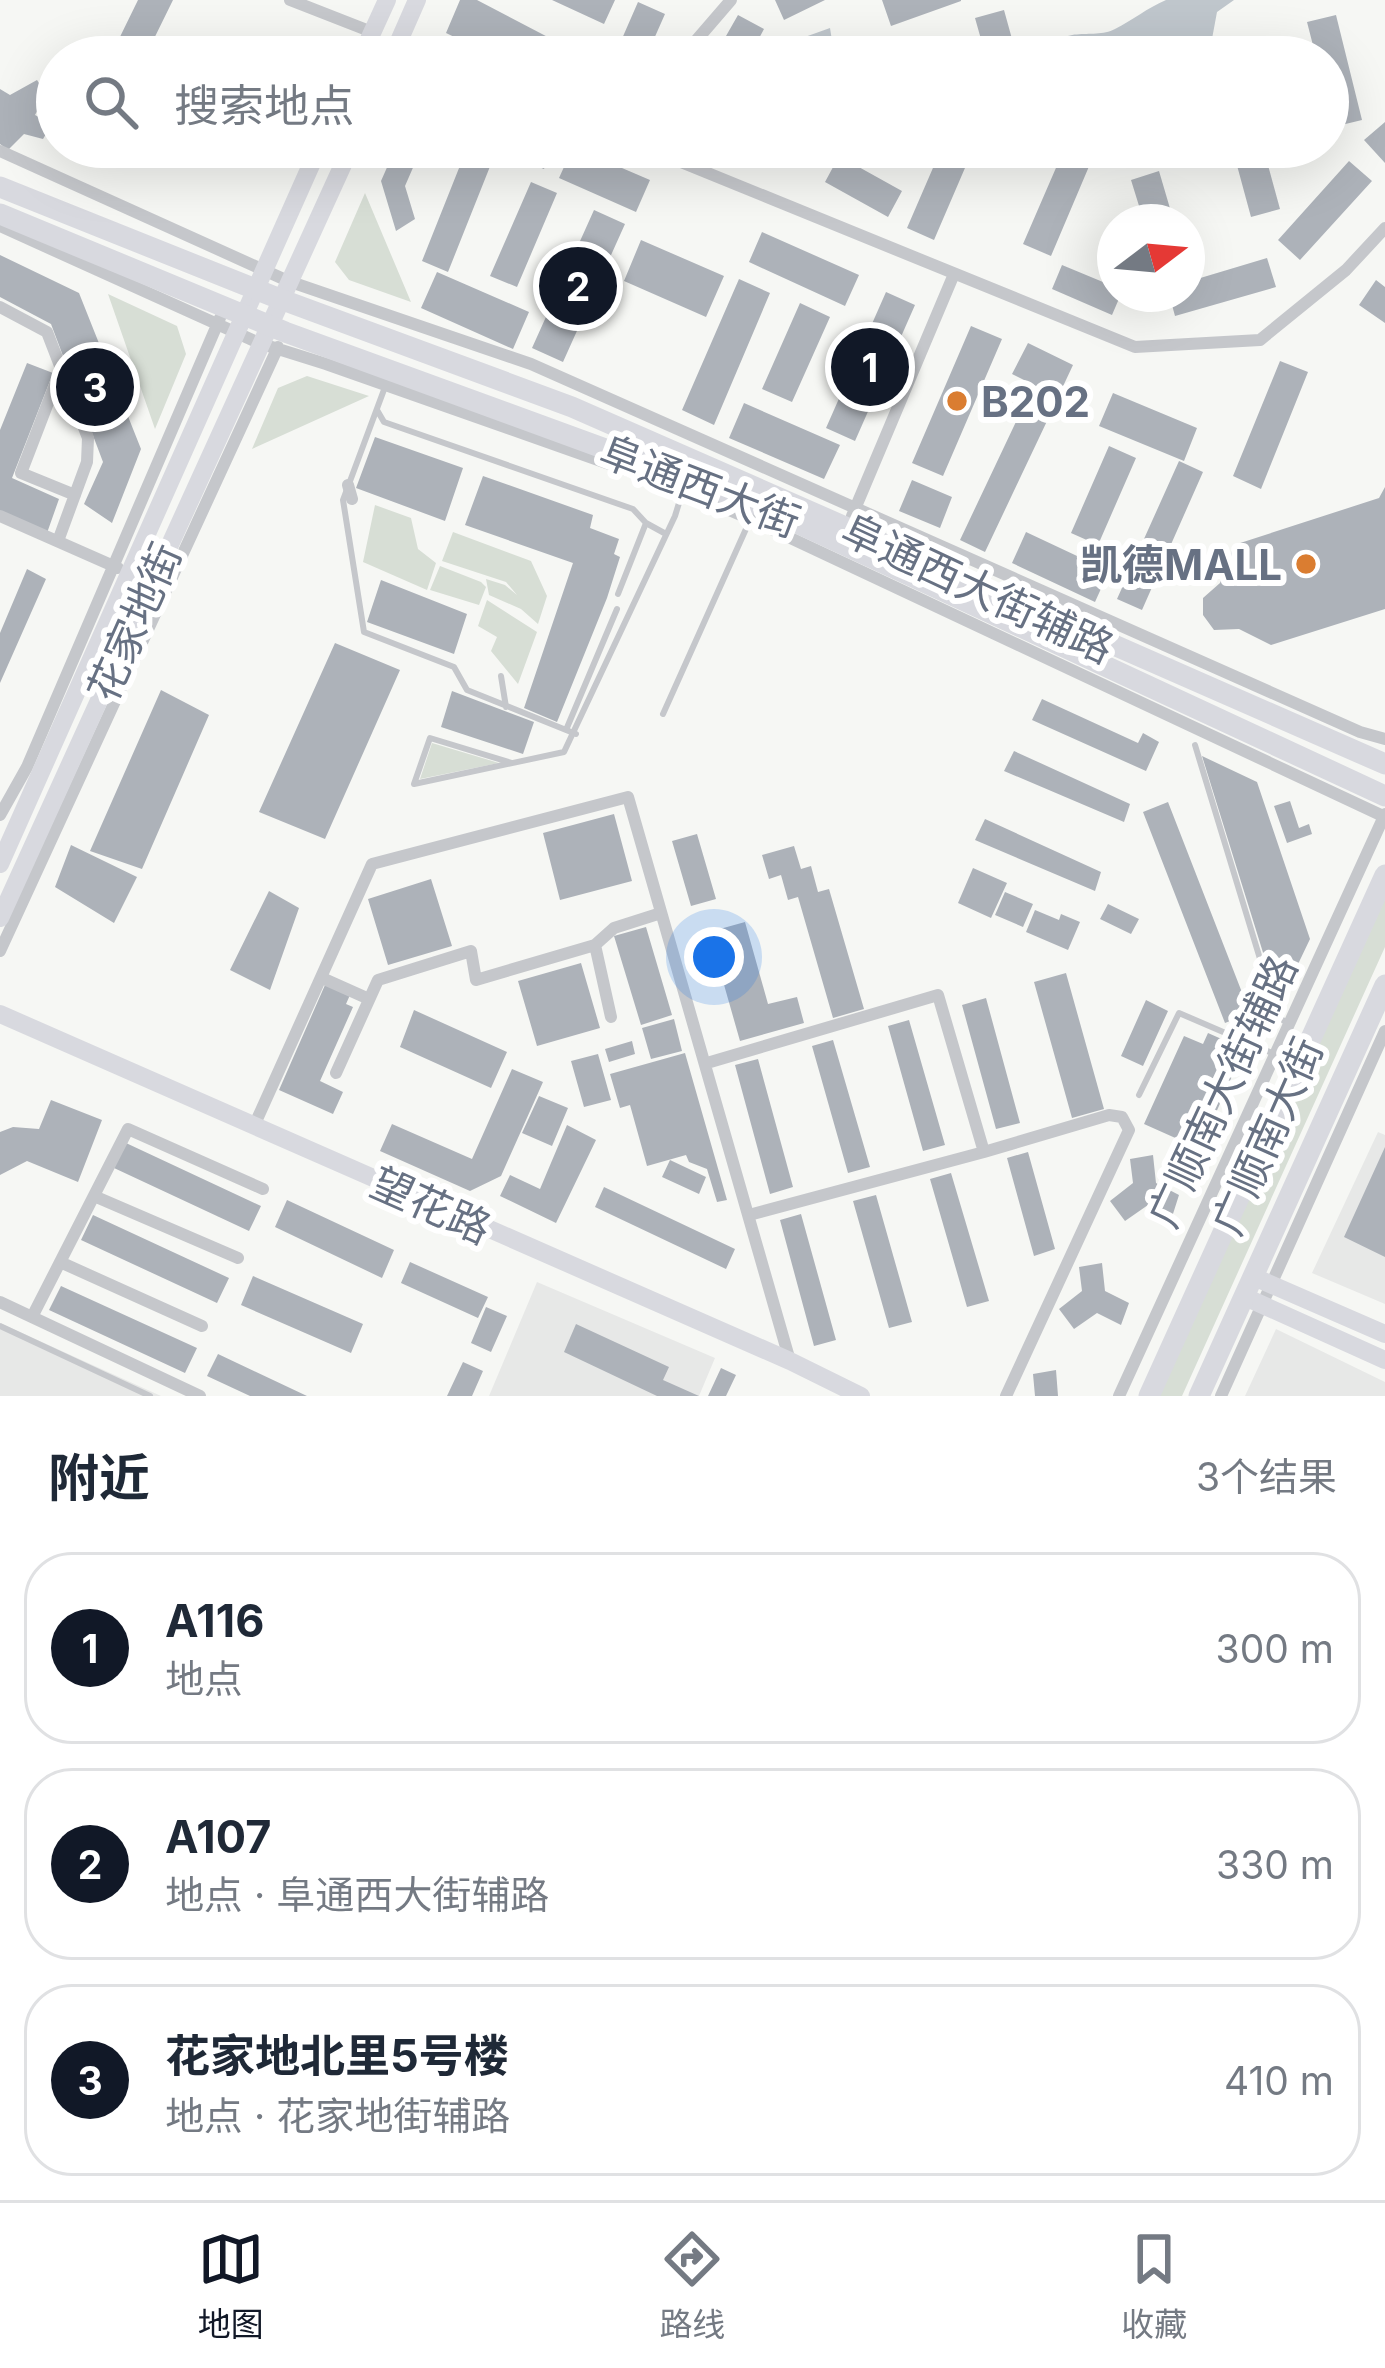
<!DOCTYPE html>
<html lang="zh">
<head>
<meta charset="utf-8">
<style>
  :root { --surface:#fff; --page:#f6f6f7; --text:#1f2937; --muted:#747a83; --line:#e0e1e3; --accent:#111827 }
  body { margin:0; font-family:Inter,"Noto Sans SC",sans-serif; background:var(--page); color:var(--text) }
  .compass { position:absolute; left:1097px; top:204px; width:108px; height:108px; border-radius:50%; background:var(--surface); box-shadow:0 12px 48px #0002; rotate:74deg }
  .you { position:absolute; left:714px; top:957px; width:42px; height:42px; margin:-30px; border:9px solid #fff; border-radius:50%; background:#1a73e8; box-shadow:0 0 0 18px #1a73e833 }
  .badge { display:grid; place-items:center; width:78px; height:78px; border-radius:50%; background:var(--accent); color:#fff; font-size:39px; font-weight:700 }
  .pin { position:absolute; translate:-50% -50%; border:6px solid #fff; box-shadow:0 3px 12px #0006 }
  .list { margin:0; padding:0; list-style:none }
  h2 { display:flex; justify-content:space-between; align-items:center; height:156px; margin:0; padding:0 48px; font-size:51px }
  h2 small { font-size:39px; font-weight:400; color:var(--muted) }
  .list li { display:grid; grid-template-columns:78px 1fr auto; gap:36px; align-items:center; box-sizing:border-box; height:192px; margin:0 24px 24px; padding:0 24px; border:3px solid var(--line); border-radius:48px }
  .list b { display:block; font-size:45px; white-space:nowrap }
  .list p { margin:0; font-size:39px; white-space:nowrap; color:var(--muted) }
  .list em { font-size:39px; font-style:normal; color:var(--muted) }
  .icon { flex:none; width:66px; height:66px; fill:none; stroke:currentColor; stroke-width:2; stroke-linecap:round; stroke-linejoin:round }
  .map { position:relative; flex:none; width:1385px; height:1396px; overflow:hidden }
  .search { position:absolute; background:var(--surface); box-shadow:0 12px 48px #0002; left:36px; right:36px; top:36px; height:132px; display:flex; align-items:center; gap:30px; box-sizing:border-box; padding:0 42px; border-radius:66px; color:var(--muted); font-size:45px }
  .sheet { height:804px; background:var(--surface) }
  nav { display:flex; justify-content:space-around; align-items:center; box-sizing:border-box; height:168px; border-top:3px solid var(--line); background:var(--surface); font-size:33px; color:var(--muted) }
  nav a { display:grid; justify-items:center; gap:6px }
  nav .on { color:var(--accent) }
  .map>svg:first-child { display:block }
</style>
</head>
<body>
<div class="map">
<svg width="1385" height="1396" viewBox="0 0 1385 1396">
  <rect width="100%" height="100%" fill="#f6f7f4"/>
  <path fill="#e7e8e7" d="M1378,1132L1385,1135V1304L1312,1273Z
    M537,1282L715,1358L699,1396H489Z
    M0,1323L161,1396H0Z
    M1276,1329L1385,1382V1396H1245Z"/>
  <path fill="#d7ded5" d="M365,193L411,302L349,280L335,262Z
    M108,294L177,326L186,354L155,429Z
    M307,376L369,396L252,449L278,388Z
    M375,505L411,518L418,549L436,563L427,590L363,562Z
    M453,532L531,561L547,596L538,624L521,609L489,595L486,579L505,585L517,595L506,582L442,561Z
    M440,566L481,582L486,587L479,605L430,590Z
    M487,600L537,632L518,684L491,651L497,637L478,626Z
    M432,743L499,763L420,779Z
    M1385,899V947L1182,1396H1159Z"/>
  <path fill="#bfc6cc" d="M1166,0H1234L1217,12L1209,55L1050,57C1058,22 1092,41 1115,29C1133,20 1147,8 1166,0Z
    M830,28L833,47L829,57H772L777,47Z"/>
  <path fill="#adb2b9" d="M138,0H173L145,57H93L102,39L116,45Z
    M460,0H477L586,57H496L446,33Z
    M552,0H615L604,24Z
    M775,0H825L784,20Z
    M882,0H961V1L891,26Z
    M638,2L665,14L646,57H614Z
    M1004,10L1017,57H986L975,18Z
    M738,15L764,29L749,57H714Z
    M1336,15L1362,120L1333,127L1328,107V57H1316L1307,22Z
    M856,41L883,53L882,57H849Z
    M37,80L46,94L35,115L52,124L43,139L24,134L8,150L0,144V89L10,95Z
    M1385,122V163L1364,140Z
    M396,147H422L405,186L415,219L396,231L381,181Z
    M489,147H552L544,169Z
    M573,147L650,180L636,212L559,178Z
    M746,147H799L790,167Z
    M942,147H974L934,240L907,228Z
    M1065,147L1093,157L1051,256L1023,244Z
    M1232,147H1263L1280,209L1251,217Z
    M465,153L491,164L448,272L422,261Z
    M839,156L902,191L888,217L825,182Z
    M1349,161L1372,181L1300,260L1278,240Z
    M1159,171L1174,222H1144L1131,180Z
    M531,182L557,193L517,287L490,276Z
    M594,210L625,224L563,362L532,348Z
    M762,232L859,275L845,306L749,262Z
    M641,240L724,276L706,317L624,281Z
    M0,255L79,293L141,449L112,523L84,504L103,462L51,324L0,297Z
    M1267,258L1276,287L1175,316L1169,294H1187V282Z
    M1062,265L1115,287V294H1121L1112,315L1052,289Z
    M437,272L529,312L513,349L421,308Z
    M739,279L770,293L714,425L682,410Z
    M1376,280L1385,287V323L1359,305Z
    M886,292L915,305L855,441L826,428Z
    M800,303L830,317L792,402L762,389Z
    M971,326L1002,339L943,476L912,463Z
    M1028,343L1073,365L1058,397L1012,374Z
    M1280,361L1308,372L1261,489L1233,476Z
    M27,363L53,373L12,478L59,499L47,533L0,511V430Z
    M1113,393L1197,428L1184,461L1099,426Z
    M744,403L840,445L824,479L729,438Z
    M1023,407L1048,419L985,552L960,540Z
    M375,437L463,468L445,521L356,488Z
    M1109,446L1136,458L1098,545L1071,533Z
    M1179,461L1203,472L1142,610L1117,599Z
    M483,476L593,515L590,528L619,539L614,554L620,557L607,598L557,722L524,708L573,563L465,525Z
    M912,480L952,497L940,528L899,511Z
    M1385,487V609L1271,645L1239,629L1214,630L1203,615V598L1220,583L1234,545L1379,498Z
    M1026,532L1109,571L1095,602L1012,563Z
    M27,569L46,579L0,683V633Z
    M381,580L467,614L454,654L367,622Z
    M335,643L400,670L325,839L259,812Z
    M161,690L209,715L142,869L90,851Z
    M452,691L534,722L523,754L441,727Z
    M1042,699L1138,743L1143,733L1159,742L1146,771L1032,720Z
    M1014,751L1130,804L1124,822L1004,771Z
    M1202,756L1257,782L1310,939L1279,1004Z
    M1290,801L1299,828L1309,824L1312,834L1287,843L1274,806Z
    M1168,802L1250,1013L1225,1023L1143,812Z
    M614,814L632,881L560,900L543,833Z
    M985,819L1101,872L1095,891L975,840Z
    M697,834L716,899L691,906L672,841Z
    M71,845L137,877L114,923L55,887Z
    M794,846L801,869L811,866L818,892L829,889L864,1009L833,1018L798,897L788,900L781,875L769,879L762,855Z
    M973,868L1007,883L991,918L958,903Z
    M431,879L452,946L388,965L368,899Z
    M269,891L299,908L270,990L230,970Z
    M1005,892L1033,904L1023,927L995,915Z
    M1108,904L1139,919L1131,934L1100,919Z
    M1035,910L1059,920L1061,914L1080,922L1068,950L1026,932Z
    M745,922L768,1004L797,997L804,1023L740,1041L709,932Z
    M646,927L672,1015L641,1025L614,936Z
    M581,963L600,1028L537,1046L518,981Z
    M1066,973L1104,1109L1072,1118L1034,982Z
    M325,985L350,995L346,1004L353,1007L320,1081L343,1092L333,1114L279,1090Z
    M986,998L1020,1123L996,1129L962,1005Z
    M1146,1000L1168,1011L1143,1066L1121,1056Z
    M414,1010L507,1052L491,1088L400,1047Z
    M674,1019L682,1051L651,1059L642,1028Z
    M909,1020L945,1145L923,1151L888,1026Z
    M1208,1033L1244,1049L1200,1149L1144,1124L1184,1036L1203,1044Z
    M833,1040L870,1167L848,1173L812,1046Z
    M632,1041L635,1054L609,1062L605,1049Z
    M685,1053L727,1200L717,1202L707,1169L689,1162L686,1155L647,1166L630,1105L620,1108L610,1074Z
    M598,1054L611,1100L584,1107L571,1061Z
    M758,1059L793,1187L770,1194L735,1065Z
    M512,1069L543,1082L501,1176L470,1191L380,1151L392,1124L472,1159Z
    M539,1096L568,1108L552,1146L522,1133Z
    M51,1100L102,1120L78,1182L27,1161L0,1175V1132L13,1127L39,1129Z
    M567,1125L596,1140L556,1223L500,1196L510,1175L540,1189Z
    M126,1143L261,1206L249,1231L114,1168Z
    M1385,1147V1257L1344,1237Z
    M1028,1152L1055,1249L1034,1256L1007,1158Z
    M1153,1155L1156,1183L1179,1195L1172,1217L1148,1205L1125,1221L1110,1201L1133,1183L1130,1159Z
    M670,1160L706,1177L699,1194L662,1177Z
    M951,1173L989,1301L967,1307L930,1179Z
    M604,1187L735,1249L726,1269L595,1207Z
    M876,1195L912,1322L889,1328L853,1201Z
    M287,1200L394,1250L382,1278L275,1227Z
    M801,1214L836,1340L814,1346L780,1220Z
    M93,1215L229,1278L217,1303L81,1240Z
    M410,1262L488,1297L478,1318L401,1283Z
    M1102,1263L1105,1291L1129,1303L1121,1325L1097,1313L1074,1329L1059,1309L1082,1291L1079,1267Z
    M253,1276L363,1324L351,1353L241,1305Z
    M61,1286L197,1348L185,1373L49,1310Z
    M486,1307L507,1316L491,1352L471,1343Z
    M576,1324L669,1367L663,1380L699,1396H657L564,1352Z
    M218,1354L307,1396H250L207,1376Z
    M463,1362L483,1371L472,1396H447Z
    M721,1368L736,1375L726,1396H708Z
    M1056,1370L1058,1396H1035L1033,1374Z"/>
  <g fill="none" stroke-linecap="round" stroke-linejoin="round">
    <path stroke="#c5c7cb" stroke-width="6" d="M385,387L343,500L364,632L454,667L467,690L576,734
      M377,410L384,422L633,509L646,523L666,534
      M618,594L646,523
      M501,676L506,707
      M663,714L750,520
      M566,730L617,609
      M1195,745L1278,1018L1289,1023
      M414,784L564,752L675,516L683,490
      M414,784L430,738L512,763
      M1139,1095L1179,1013L1272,1053
      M0,1326L150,1396"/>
    <path stroke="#c5c7cb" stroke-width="12" d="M290,0L372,32
      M399,42L433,57
      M687,57L694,43L731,0
      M644,147L1135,347L1260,340L1346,270L1385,228
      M0,151L288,281L531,364L1360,732L1385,739
      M0,226L259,343L326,364L683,490L750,519L1385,817
      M0,307L47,332L88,438L87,462L58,541
      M61,369L21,473L75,495
      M348,485L352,499
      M0,516L118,568
      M852,516L954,274
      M0,815L27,767L220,318
      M595,945L611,1017
      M0,951L278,347
      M322,978L369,999
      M707,1063L938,995L984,1152L749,1215
      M336,1073L378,980L471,951L476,980L595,945L614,928L661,913
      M254,1126L372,864L628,797L790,1361
      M984,1152L1109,1115L1122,1117L1129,1130L1006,1396
      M94,1196L238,1258
      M60,1262L202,1326
      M0,1302L200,1396
      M32,1317L128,1129L263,1189
      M1119,1396L1385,814
      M1221,1396L1385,1031"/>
    <path stroke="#d8d9df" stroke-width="18" d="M361,57L387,0
      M392,57L417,0
      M0,864L319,147
      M0,918L351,147
      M0,1014L790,1361L861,1396
      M1254,1277L1385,1334
      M1245,1297L1385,1360"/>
    <path stroke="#d8d9df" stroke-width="21" d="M0,187L280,299L572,407L1385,764
      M0,214L285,332L756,504L1385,796
      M1149,1396L1385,875
      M1199,1396L1385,985"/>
  </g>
  <g fill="#da7d31" stroke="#fff" stroke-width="4.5">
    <circle cx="957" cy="401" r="12"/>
    <circle cx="1306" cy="564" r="12"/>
  </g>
  <g text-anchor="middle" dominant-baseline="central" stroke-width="12" stroke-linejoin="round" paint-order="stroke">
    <g font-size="42" font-weight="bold" fill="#677183" stroke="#fff" text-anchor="start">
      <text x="981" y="401">B202</text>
      <text x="1282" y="564" text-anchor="end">凯德MALL</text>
    </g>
    <g font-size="42" fill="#677183" stroke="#fff">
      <text transform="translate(700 486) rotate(21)">阜通西大街</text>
      <text transform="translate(978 588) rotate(25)">阜通西大街辅路</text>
      <text transform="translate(134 622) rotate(-66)">花家地街</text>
      <text transform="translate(1222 1091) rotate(-65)">广顺南大街辅路</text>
      <text transform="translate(1267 1136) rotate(-66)">广顺南大街</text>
      <text transform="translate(431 1205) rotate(24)">望花路</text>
    </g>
  </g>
</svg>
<svg class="compass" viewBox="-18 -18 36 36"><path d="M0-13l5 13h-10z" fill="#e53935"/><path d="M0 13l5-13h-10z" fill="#747a83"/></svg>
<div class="you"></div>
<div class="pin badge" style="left:870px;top:367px">1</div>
<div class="pin badge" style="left:578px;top:286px">2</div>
<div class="pin badge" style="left:95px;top:387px">3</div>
<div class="search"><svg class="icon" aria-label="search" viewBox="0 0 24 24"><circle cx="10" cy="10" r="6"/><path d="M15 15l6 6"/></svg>搜索地点</div>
</div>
<section class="sheet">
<h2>附近<small>3个结果</small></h2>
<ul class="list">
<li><span class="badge">1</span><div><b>A116</b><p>地点</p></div><em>300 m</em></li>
<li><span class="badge">2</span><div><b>A107</b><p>地点 · 阜通西大街辅路</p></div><em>330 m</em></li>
<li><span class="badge">3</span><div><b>花家地北里5号楼</b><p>地点 · 花家地街辅路</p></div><em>410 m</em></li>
</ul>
</section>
<nav>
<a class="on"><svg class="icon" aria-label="map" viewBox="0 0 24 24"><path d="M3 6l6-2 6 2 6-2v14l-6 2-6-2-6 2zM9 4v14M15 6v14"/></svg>地图</a>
<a><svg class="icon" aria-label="directions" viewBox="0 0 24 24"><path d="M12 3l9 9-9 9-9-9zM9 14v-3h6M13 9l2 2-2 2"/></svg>路线</a>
<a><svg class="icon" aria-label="saved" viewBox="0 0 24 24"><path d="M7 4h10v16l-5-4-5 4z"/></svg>收藏</a>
</nav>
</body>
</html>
